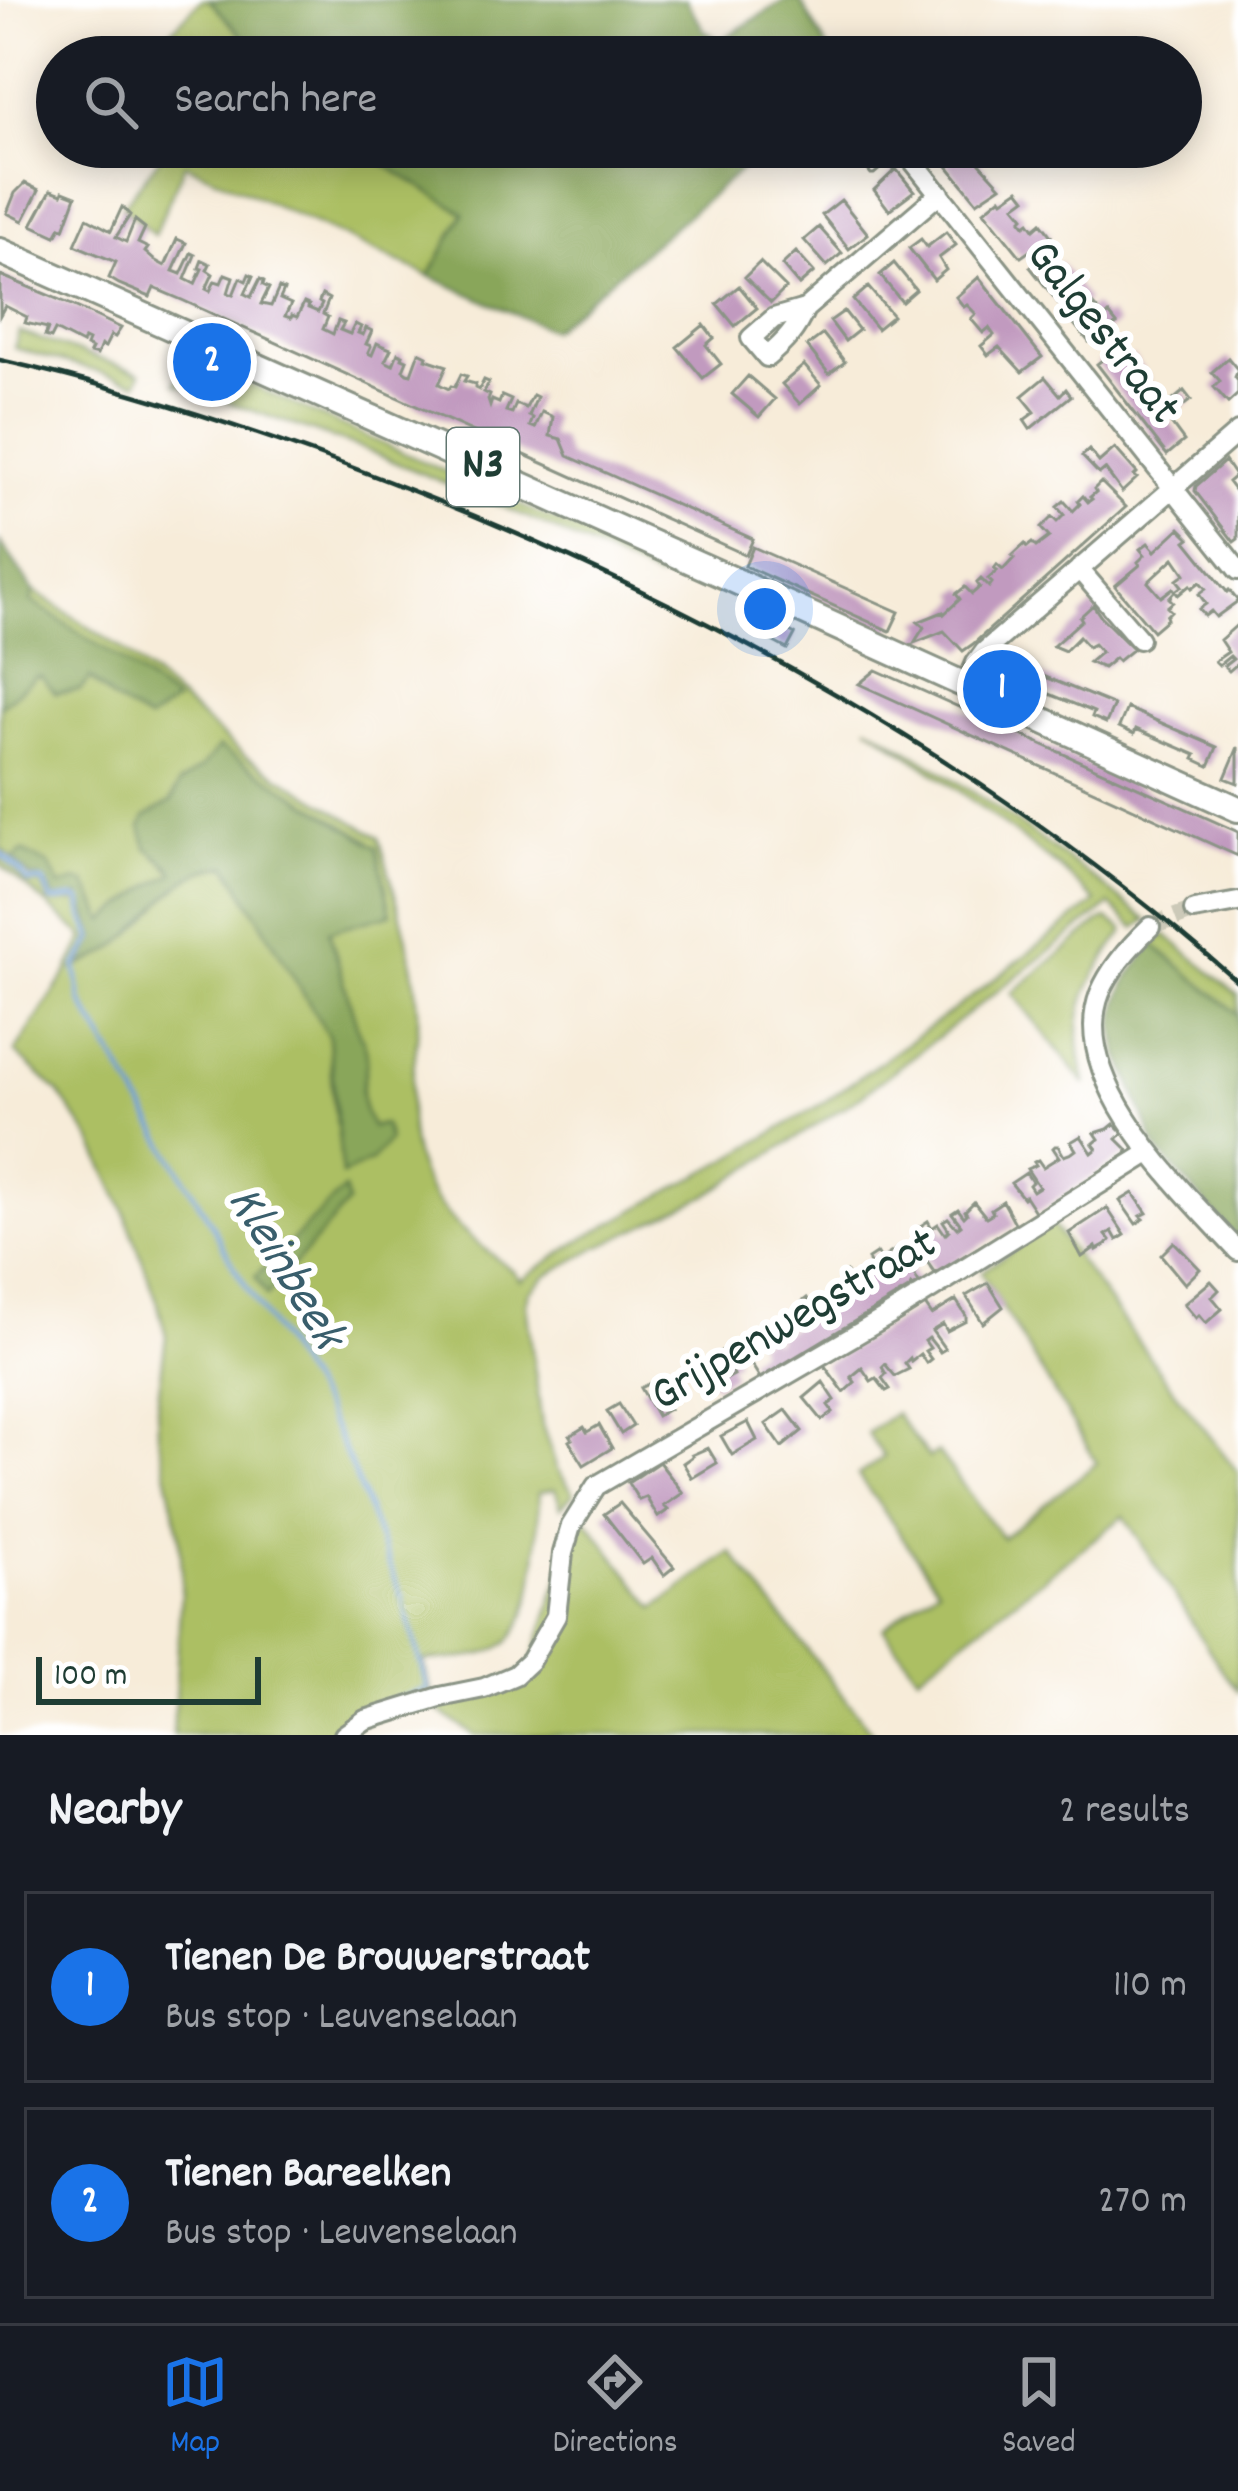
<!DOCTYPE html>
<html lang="en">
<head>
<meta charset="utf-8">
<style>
  :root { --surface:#171b24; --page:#242831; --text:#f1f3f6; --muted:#9ea1a6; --line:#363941; --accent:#1a73e8 }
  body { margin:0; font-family:Dekko,sans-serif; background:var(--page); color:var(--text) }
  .scale { position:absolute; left:36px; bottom:30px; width:225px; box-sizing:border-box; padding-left:12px; border:6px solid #1f3d34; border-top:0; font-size:33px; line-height:42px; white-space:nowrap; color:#1f3d34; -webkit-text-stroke:9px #fff; paint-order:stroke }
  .you { position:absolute; left:765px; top:609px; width:42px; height:42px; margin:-30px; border:9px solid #fff; border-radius:50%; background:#1a73e8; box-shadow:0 0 0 18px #1a73e833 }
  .badge { display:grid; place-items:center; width:78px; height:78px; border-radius:50%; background:var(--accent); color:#fff; font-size:39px; font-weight:700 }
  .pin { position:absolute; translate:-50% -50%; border:6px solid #fff; box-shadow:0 3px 12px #0006 }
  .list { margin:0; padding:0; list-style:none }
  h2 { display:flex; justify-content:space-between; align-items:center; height:156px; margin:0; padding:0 48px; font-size:51px }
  h2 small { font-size:39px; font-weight:400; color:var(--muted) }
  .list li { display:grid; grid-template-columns:78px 1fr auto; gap:36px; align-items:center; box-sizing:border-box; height:192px; margin:0 24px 24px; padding:0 24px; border:3px solid var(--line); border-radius:0px }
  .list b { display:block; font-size:45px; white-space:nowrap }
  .list p { margin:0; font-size:39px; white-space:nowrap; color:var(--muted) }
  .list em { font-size:39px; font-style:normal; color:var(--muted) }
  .icon { flex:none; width:66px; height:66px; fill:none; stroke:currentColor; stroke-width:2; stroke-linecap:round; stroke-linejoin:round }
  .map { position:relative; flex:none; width:1238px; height:1735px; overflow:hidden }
  .search { position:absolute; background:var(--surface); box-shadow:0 6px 30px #0003; left:36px; right:36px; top:36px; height:132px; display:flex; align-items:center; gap:30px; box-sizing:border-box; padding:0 42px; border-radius:66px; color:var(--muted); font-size:45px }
  .sheet { height:588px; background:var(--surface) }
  nav { display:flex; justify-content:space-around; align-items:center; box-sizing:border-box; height:168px; border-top:3px solid var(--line); background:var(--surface); font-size:33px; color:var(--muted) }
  nav a { display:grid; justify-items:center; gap:6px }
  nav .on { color:var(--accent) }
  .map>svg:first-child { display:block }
</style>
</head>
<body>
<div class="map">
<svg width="1238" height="1735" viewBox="0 0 1238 1735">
  <rect width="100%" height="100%" fill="#fff"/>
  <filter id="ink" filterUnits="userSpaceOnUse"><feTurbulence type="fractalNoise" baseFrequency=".00833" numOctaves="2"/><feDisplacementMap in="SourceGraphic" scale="24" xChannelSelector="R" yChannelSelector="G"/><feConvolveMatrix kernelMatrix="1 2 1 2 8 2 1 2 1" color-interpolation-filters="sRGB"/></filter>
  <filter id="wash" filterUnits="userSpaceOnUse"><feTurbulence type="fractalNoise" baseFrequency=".004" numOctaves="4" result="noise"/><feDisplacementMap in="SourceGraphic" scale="48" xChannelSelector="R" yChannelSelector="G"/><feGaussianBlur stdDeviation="2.7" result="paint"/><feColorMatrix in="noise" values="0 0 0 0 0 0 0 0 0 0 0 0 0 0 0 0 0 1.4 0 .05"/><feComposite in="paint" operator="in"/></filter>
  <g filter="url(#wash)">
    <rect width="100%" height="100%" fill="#f7ecd9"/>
    <path fill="#acbf64" stroke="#667e4c" stroke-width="3" d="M201,0H209L261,57H188L169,33Z
      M168,147H356L464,213L429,276L185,164L154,235L122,207Z
      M19,332L141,373L137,383L14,348Z
      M188,357L664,569L658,579L534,520L361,448L175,384Z
      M34,591L119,647L244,755L379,837C394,892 414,950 418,1008C420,1035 413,1063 411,1090C404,1187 444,1218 514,1272L520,1280L586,1237L734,1156L820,1105L951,1012L1096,902L1061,869L961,792L867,725C966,783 1057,849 1147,920L1135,928L1110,905L858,1098L706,1196L594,1249L546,1276L529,1292L526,1304L542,1425L557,1469L574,1493L561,1507L555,1489L539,1492C537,1536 542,1626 497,1649C475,1660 447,1659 423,1661L432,1693L337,1735H173L182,1571L179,1532L158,1435L157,1405L166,1336L157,1301L124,1210L92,1141L59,1093L15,1052L67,972L84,937L0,864V855L28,884H42L49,903L78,901L91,937L74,968C87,961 104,956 116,947C153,920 177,868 228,866L329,1037L332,1093L344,1174L371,1161L379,1125L372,1127C367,1117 362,1107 362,1096C362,1072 372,1055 359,1033L328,930L369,840L219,748L201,768L179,784L147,847L175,873L149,887L104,922L90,890L60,886L48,865L23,851L13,859L0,848V707L35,677L42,676L55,693L70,692L89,678L113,700L175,702L116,657L31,601Z
      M1107,919L1123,929V933C1081,990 1070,1015 1086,1085L1012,993L1099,922Z
      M1165,934L1238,995V1014L1153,945Z
      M1052,1224L1167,1381L1238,1472V1690L1223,1672L1124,1516L918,1675L883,1628L938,1587L858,1475L884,1457L867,1433L895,1413L929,1458L938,1452L1002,1538L1097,1463L981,1272Z
      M584,1517L655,1608L731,1552L874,1735H474L433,1707L530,1669L570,1544Z"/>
    <path fill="#89a65a" stroke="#547247" stroke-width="3" d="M209,0H686L704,30L720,41L785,0H800L832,57H262Z
      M356,147H768L551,330L429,276L464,213Z
      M0,542L34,591L31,601L116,657L175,702L148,721L113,700L90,678L80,690L55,693L41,676L35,677L0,707Z
      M219,747L377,847L391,914L329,931L359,1033C372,1054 366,1066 362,1089C360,1102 366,1115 372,1127L384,1124L389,1140L371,1161L342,1175L329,1037L228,866C176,867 152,922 114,948C104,955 91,960 80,966L95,938L80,896L54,899C50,887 45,876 31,878L13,859L22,851L49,865L60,886L78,881L86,883L105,921L149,887L174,873L172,868L147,848L141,827L145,817L172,801L179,784L201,768Z
      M1153,944L1238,1014V1240L1157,1150L1118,1051L1114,1026L1119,1000L1127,979Z
      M344,1189L348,1203L267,1296L255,1277Z"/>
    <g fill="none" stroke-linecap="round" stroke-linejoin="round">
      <path stroke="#699cd5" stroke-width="4.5" d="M0,853L19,870L28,882L43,881L52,901L75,898L81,900L83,917L93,939L76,966L81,1001L211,1223L235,1269L323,1407L348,1459L404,1603L428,1689L361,1711L354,1717"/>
    </g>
    <g id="blocks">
      <path fill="#c19abf" d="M868,147H876L888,162L874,174H871L857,157Z
        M952,147H978L985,157L979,162L1001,186L977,202L940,156Z
        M896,169L914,191L889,210L874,190Z
        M25,183L39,190L23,221L7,213L15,193Z
        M1019,189L1026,198L1015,206L1024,217L1021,220L1025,225L1029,222L1034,229L1041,223L1051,236L1021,257L984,211L1001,197L1003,200Z
        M51,190L62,194L63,191L76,196L64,229L61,227L56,236L32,225Z
        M841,200L868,234L849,249L822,215Z
        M122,207L130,215L116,237L126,242L135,220L145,228L138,243L148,248L145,252L154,260L165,266L177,239L186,243L173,271L181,274L191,253L195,255L185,279L195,284L202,269L199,268L202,260L210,264L207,270L213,274L206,289L210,291L215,281L221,283L225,274L233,277L228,293L233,295L240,278L246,281L249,274L253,276L245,294L251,297L260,279L264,281L263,285L269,288L261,304L271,306L279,288L284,290L280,299L291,304L285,316L291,318L292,315L297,317L304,303L309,305L308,308L318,312L322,304L319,302L322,295L329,299L323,314L328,317L323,329L333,334L338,321L344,323L340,330L350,334L355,324L361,327L358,333L363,335L366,328L372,331L366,344L371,346L368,353L372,355L377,343L383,346L391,349L385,361L393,365L398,353L403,355L402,358L407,360L403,370L407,373L411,374L419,352L427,356L426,359L447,366L439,384L449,389L451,386L455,387L461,374L467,376L464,381L475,384V388L479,390L484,380L489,382L484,392L490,395L488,400L490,406L492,400L499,403L502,396L511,400L506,411L512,413L516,404L526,408L533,395L537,397L529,416L533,418L530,426L535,428L542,412L553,417L550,436L561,439L568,456L753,539L746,555L182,300L154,288L150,297L119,284L109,278L116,262L75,245L87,218L111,231Z
        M819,227L842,253L827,266L804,240Z
        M946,232L956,245L939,258L946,270L934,280L909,248L921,239L927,247Z
        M796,252L814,272L799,285L782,265Z
        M1039,260L1047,272L1060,262L1088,300L1075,312L1072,310L1067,314L1030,267Z
        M760,262L786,288L771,303L745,277Z
        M894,263L916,290L902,302L880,275Z
        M0,275L72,305L121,328L115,337L111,335L105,347L101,345L97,355L90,353L92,349L86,346L88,341L84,339L82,344L55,330L51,338L45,336L48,328L25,323L27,317L5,306L0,315Z
        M979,277L1042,357L1022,372L999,347L988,355L981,346L994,335L989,328L983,333L971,319L976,314L967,305L964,307L956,297Z
        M739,286L757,308L735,326L717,304Z
        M868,287L893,316L877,329L853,300Z
        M1093,305L1105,318L1109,314L1117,324L1089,342L1074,324Z
        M844,311L859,330L845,341L830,321Z
        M704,325L714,338L706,345L721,364L703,378L677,347Z
        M823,334L845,362L829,374L807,346Z
        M1116,349L1126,361L1133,356L1150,379L1144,384L1165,407L1184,391L1191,400L1167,418L1184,441L1167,455L1097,364Z
        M1228,358L1238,370L1235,377L1238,381V394L1228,403L1214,387L1220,381L1212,372Z
        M804,365L821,385L800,404L782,384Z
        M748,376L775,399L759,417L732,394Z
        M1045,377L1060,395L1066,389L1071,396L1030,429L1024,420L1035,412L1022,396Z
        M1115,448L1137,473L1134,476L1137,478L1122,492L1105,469L1099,474L1082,456L1089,450L1099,462Z
        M1225,461L1235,476L1228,482L1238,495V539L1234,542L1195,491L1196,486Z
        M1101,482L1126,507L973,644L963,651L944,631L914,643L924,627L918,622L943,612L944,614L960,599L956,594L965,587L972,594L980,587L977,583L981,579L989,587L992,583L988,579L997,571L994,569L997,565L1003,570L1014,558L1012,556L1025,544L1027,547L1032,543L1036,547L1049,537L1041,528L1052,517L1057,522L1064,515L1057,507L1064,501L1073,511L1080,504L1078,501L1083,496L1088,502L1092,499L1090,497L1096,492L1094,489Z
        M1180,528L1190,538L1186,541L1227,592L1229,590L1238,601L1216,617L1211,611L1205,616L1199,609L1206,604L1199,594L1206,589L1200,582L1192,588L1190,585L1178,595L1175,591L1182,586L1177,580L1185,574L1174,558L1148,582L1161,597L1173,588L1175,591L1169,598L1173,602L1167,607L1171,611L1166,616L1167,619L1153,631L1115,586L1140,565L1138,562L1145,555L1140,549L1148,543L1155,551Z
        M753,547L899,612L890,631L745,566Z
        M1093,605L1101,617L1133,649L1118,661L1115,658L1103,668L1089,662L1101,652L1094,644L1088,647L1079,637L1065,651L1053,646L1082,620L1080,617Z
        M1238,624V663L1229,671L1224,666L1233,659L1230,656L1219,665L1215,661L1228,652L1220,640Z
        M781,626L795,634L787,649L772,641Z
        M1026,669L1114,705L1106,723L1092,717L1094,712L1035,688L1033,693L1019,687Z
        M876,670L1238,832V856L859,684Z
        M1127,708L1217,747L1209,766L1194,759L1196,755L1136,729L1134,734L1119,727Z
        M1238,747V783L1225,778Z
        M1114,1124L1123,1133L1117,1139L1128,1150L1127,1154L1036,1213L1025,1196L1023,1198L1011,1183L1026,1173L1032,1182L1029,1185L1033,1191L1039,1187L1027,1169L1036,1165L1034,1162L1038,1160L1043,1167L1059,1157L1053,1148L1055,1146H1058L1064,1156L1072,1153L1076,1150L1071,1142L1081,1136L1092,1153L1097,1149L1093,1144L1099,1139L1095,1133L1108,1129Z
        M1133,1193L1147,1213L1141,1216L1144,1219L1136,1224L1120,1201Z
        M1003,1201L1016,1225L935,1273L916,1246L926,1239L919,1227L928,1221L932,1228L938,1224L945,1234L949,1230L943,1221L948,1218L957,1228L961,1225L952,1213L958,1209L964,1217L967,1214L965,1211L974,1202L986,1217L993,1213L991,1209Z
        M1107,1208L1125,1235L1117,1240L1112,1231L1106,1235L1110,1240L1106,1245L1097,1250L1096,1247L1082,1257L1069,1233Z
        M1174,1242L1200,1269L1185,1284L1161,1255Z
        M898,1248L919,1283L913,1287L911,1285L910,1288L760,1378L748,1359L760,1350L757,1343L768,1336L772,1342L778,1339L776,1336L811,1318L802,1302L807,1298L812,1306L825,1300L824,1298L837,1290L848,1302L853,1298L838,1277L846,1272L857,1289L862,1286L857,1276L871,1266L868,1259L877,1253L881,1259Z
        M1211,1281L1219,1290L1212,1297L1222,1309L1206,1323L1199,1315L1196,1318L1184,1304Z
        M988,1283L1003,1307L983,1323L966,1296Z
        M956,1300L966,1316V1321L947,1331L943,1324L932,1331L945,1349L940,1352L929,1338L925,1341L930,1348L925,1351L931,1359L926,1363L920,1354L911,1361L910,1358L905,1363L909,1369L895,1376L885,1364L882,1367L886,1374L882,1378L890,1389L886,1391L876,1378L871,1381L862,1368L851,1377L855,1382L844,1392L824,1365L925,1305L932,1315Z
        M729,1347L737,1361L729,1365L734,1375L714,1386L705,1368L723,1358L719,1352Z
        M653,1382L669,1409L657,1416L641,1388Z
        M823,1382L835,1400L828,1405L833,1412L822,1420L804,1398Z
        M619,1404L633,1426L621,1434L607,1411Z
        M786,1410L802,1431L782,1447L766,1424Z
        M748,1422L757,1440L732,1455L721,1436Z
        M599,1425L612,1448L584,1465L569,1441L572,1439L570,1436L584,1427L587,1432Z
        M708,1448L717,1463L692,1478L683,1463L693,1456L692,1455Z
        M659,1462L683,1493L664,1506L668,1510L658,1517L646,1497L639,1500L628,1483Z
        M620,1503L674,1567L664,1575L652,1558L643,1564L604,1514Z"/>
    </g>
  </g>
  <g filter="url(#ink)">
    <use href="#blocks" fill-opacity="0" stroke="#8b9486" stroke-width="3"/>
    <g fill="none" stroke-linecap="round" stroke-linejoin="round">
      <path stroke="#ccc9b8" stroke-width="18" stroke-dasharray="18 9" stroke-linecap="butt" d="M1150,927L1194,910"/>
      <defs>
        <path id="minor" d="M902,147L1238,570
          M805,309C796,330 785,342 767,357L751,338L774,318L805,309L940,193
          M1079,569L1139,639
          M966,686L976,663L985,651L1238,432
          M1194,910L1238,902
          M1150,927C1131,945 1110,969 1100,993C1066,1081 1185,1193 1238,1251
          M344,1735L365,1720L440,1697L484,1688L515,1675L530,1661L556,1616L563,1553L571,1526L596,1486L888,1316L1149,1153"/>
        <path id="major" d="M0,251L736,581L1238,809"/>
      </defs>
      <use href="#minor" stroke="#8b9486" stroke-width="24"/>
      <use href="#major" stroke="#8b9486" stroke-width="30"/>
      <use href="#minor" stroke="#fff" stroke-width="18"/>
      <use href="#major" stroke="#fff" stroke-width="24"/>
      <path stroke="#1f3d34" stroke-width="4.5" d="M0,360C133,390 263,433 390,482C696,600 991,764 1238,982"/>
    </g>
  </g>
  <g text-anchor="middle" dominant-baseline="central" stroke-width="12" stroke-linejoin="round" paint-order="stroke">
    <rect fill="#fff" stroke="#627771" stroke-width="3" x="447" y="428" width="72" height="78" rx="9"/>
    <g font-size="45" font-weight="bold" fill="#1f3d34">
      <text x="483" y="467">N3</text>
    </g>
    <g font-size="48" fill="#1f3d34" stroke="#fff">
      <text transform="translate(1101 334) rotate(52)">Galgestraat</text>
      <text transform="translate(795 1322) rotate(-30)">Grijpenwegstraat</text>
    </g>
    <g font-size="51" font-style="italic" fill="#395e6c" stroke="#fff">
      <text transform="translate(283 1269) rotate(59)">Kleinbeek</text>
    </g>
  </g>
</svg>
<div class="scale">100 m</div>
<div class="you"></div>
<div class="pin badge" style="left:1002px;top:689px">1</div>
<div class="pin badge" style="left:212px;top:362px">2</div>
<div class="search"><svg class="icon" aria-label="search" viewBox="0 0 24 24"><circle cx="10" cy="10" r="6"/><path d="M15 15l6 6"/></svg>Search here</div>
</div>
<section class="sheet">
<h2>Nearby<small>2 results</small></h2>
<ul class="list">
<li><span class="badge">1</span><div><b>Tienen De Brouwerstraat</b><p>Bus stop · Leuvenselaan</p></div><em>110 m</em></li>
<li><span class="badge">2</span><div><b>Tienen Bareelken</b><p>Bus stop · Leuvenselaan</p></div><em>270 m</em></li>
</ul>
</section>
<nav>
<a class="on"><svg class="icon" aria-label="map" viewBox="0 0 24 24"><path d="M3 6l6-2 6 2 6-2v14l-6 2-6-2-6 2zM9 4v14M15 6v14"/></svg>Map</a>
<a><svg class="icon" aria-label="directions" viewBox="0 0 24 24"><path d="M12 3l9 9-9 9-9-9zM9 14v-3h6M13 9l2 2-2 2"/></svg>Directions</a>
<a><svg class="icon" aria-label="saved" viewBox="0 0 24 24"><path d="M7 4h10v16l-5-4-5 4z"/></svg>Saved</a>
</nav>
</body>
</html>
